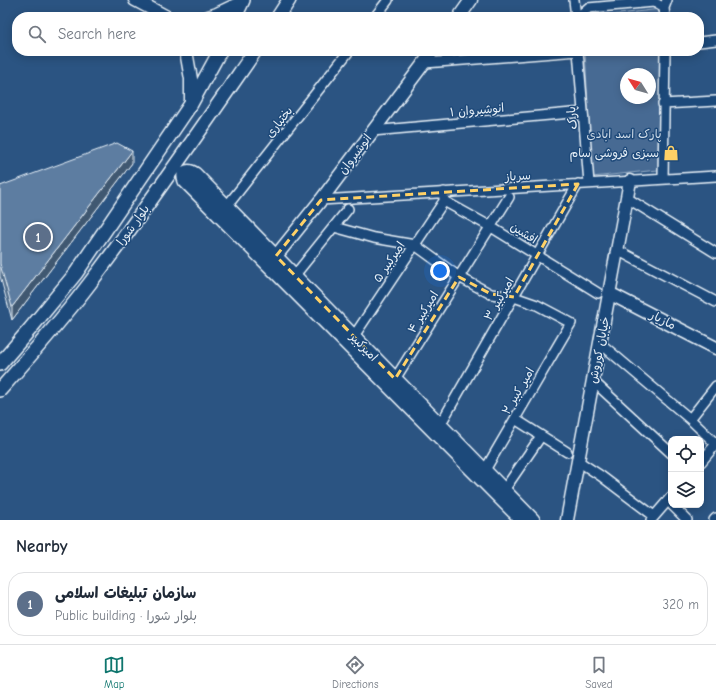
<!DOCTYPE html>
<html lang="en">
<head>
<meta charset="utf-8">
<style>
  :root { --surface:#fff; --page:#f2f2f3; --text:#1f2937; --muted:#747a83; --line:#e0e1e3; --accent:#0f766e }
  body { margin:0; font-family:"Comic Neue","Playpen Sans Arabic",sans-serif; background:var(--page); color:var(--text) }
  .controls { position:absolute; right:12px; bottom:12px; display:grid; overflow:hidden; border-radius:8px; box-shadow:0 2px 10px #0003 }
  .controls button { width:36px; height:36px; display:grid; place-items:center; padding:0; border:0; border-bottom:1px solid var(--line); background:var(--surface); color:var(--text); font:20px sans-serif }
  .compass { position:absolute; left:620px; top:68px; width:36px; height:36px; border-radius:50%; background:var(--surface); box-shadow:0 2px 10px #0003; rotate:307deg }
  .you { position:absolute; left:440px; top:271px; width:14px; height:14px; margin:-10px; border:3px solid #fff; border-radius:50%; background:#1a73e8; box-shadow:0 0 0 6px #1a73e833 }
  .badge { display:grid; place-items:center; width:26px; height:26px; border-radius:50%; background:var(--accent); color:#fff; font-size:13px; font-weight:700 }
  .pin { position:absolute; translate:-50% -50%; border:2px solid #fff; box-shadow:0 1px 4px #0006 }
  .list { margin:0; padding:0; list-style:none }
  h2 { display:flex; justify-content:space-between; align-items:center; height:52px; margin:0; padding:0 16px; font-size:17px }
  h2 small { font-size:13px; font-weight:400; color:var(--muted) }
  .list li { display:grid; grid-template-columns:26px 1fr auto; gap:12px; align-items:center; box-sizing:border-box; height:64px; margin:0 8px 8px; padding:0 8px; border:1px solid var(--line); border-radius:16px }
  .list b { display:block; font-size:15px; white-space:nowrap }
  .list p { margin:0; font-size:13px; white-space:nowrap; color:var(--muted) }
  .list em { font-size:13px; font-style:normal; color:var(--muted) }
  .icon { flex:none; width:22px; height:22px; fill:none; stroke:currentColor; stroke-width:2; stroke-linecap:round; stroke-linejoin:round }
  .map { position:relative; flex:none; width:716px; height:520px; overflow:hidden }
  .search { position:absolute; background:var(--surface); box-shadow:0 2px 10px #0003; left:12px; right:12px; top:12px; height:44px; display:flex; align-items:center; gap:10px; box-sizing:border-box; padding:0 14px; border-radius:16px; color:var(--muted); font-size:15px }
  .sheet { height:124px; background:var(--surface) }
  nav { display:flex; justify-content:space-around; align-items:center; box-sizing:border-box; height:56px; border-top:1px solid var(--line); background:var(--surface); font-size:11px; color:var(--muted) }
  nav a { display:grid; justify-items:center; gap:2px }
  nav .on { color:var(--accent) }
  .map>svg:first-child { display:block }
</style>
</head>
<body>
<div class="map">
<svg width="716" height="520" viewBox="0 0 716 520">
  <rect width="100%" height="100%" fill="#2b5482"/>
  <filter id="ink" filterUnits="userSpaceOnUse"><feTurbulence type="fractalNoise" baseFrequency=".025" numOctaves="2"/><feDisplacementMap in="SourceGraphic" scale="8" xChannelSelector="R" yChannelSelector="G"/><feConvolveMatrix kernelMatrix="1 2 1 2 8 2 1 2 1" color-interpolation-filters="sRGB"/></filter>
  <g filter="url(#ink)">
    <path fill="#476b93" stroke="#98aec6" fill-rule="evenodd" d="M660,9V17H595Z
      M585,51H660L658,170L592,177ZM626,74H650V98H626Z"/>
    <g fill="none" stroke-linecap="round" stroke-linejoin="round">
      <defs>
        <path id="minor" d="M574,0L576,17
          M375,17L388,0
          M578,17L588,8L654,2L664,8
          M665,17L664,8L667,0
          M699,42L716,40
          M578,51L589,183
          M425,63L578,51
          M663,104L716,101
          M372,131L583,112
          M663,179L665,51
          M444,192V201L491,227L598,293
          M627,198L716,253
          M321,200L716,176
          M227,206L349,51
          M334,227L374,238L415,245L459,277L491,294L514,297L537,305L571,323L485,470
          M617,250L716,302
          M295,275L348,209
          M354,336L444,201
          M600,343L690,419L716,386
          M395,379L509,197
          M593,381L671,453
          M515,419L567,452
          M690,419L716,444L701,462
          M440,425L578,184
          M578,461L601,476L654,516
          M504,490L541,436
          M672,505L687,520
          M651,520L671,497
          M714,520L716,518"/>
        <path id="tertiary" d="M135,0L167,17
          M208,17L217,14L242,2
          M459,17L471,0
          M186,51L191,79V104
          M276,256L321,200L433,51
          M609,293L716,348
          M567,520L630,181"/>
        <path id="secondary" d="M235,17L243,0
          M278,17L289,0
          M0,364L30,329L76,273L191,104L220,51
          M0,390C31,355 62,320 90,283C147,208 201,129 255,51
          M522,520L185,181C181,172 188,169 195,174L533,520"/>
      </defs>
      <use href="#minor" stroke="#e8f1f8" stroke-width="12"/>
      <use href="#tertiary" stroke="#e8f1f8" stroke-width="15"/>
      <use href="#secondary" stroke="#e8f1f8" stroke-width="16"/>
      <use href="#minor" stroke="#1f4a7a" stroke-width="9"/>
      <use href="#tertiary" stroke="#1f4a7a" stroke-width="12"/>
      <use href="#secondary" stroke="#1f4a7a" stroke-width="13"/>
    </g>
    <path fill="#506c8a" stroke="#e8f1f8" d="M132,163L12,320L0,276V186Z"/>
    <path fill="#415871" stroke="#e8f1f8" d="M132,151V163L12,320V307Z"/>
    <path fill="#5d7da1" stroke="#e8f1f8" d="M117,143L132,151L12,307L0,264V186Z"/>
  </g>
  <path fill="none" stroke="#ffd166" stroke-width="3" stroke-dasharray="8 5" stroke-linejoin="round" d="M578,184L514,297L491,294L459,277L395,379L276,256L321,200Z"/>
  <defs>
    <symbol id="shop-bare" viewBox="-9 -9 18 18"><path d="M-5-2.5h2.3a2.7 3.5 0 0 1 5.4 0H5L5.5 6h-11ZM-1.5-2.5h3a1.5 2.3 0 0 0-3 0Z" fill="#ffd166" stroke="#1f4a7a" stroke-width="2.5" paint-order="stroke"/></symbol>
  </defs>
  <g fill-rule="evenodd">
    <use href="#shop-bare" x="660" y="142" width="22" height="22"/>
  </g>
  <g text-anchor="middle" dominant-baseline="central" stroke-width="3" stroke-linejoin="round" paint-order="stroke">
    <g font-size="12" fill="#e8f1f8" stroke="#1f4a7a">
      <text transform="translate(477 110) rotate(-5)">انوشیروان ۱</text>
      <text transform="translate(572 118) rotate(-95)">پارک</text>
      <text transform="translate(279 122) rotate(-52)">بختیاری</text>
      <text transform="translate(355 154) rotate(-53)">انوشیروان</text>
      <text transform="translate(518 176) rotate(-3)">سرباز</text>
      <text transform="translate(133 225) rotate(-54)">بلوار شورا</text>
      <text transform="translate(524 233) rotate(32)">افشین</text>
      <text transform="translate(389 262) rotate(-56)">امیرکبیر ۵</text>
      <text transform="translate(499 299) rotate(-60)">امیرکبیر ۳</text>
      <text transform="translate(423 312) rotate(-58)">امیرکبیر ۴</text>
      <text transform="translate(663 320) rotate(27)">مازیار</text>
      <text transform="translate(364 347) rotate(46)">امیرکبیر</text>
      <text transform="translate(599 350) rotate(-79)">خیابان کوروش</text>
      <text transform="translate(518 391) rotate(-60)">امیر کبیر ۲</text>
    </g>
    <g font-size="12" fill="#d0dde9" stroke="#1f4a7a">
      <text x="624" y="134">پارک اسد ابادی</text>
    </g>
    <g font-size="12" fill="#e8f1f8" stroke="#1f4a7a" text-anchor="end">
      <text x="659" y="153">سبزی فروشی سام</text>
    </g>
  </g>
</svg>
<div class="controls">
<button><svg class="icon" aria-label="locate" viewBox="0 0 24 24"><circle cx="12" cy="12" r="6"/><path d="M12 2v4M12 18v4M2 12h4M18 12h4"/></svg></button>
<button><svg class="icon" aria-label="layers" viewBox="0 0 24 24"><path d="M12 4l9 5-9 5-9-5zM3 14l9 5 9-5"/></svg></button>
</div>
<svg class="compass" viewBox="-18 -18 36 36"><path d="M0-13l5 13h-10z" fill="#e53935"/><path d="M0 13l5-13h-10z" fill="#747a83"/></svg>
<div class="you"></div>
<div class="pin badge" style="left:38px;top:237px;background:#5c6f8a">1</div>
<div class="search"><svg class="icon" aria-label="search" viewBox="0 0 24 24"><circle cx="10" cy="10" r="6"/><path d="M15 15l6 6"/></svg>Search here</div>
</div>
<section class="sheet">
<h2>Nearby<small></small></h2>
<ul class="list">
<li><span class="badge" style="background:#5c6f8a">1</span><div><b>سازمان تبلیغات اسلامی</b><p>Public building · بلوار شورا</p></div><em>320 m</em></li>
</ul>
</section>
<nav>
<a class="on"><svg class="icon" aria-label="map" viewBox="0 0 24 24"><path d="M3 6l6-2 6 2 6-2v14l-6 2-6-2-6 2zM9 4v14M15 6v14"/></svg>Map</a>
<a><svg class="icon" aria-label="directions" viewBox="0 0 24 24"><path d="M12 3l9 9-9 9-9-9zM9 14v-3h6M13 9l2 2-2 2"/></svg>Directions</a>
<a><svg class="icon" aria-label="saved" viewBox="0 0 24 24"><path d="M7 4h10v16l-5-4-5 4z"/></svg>Saved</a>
</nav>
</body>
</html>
